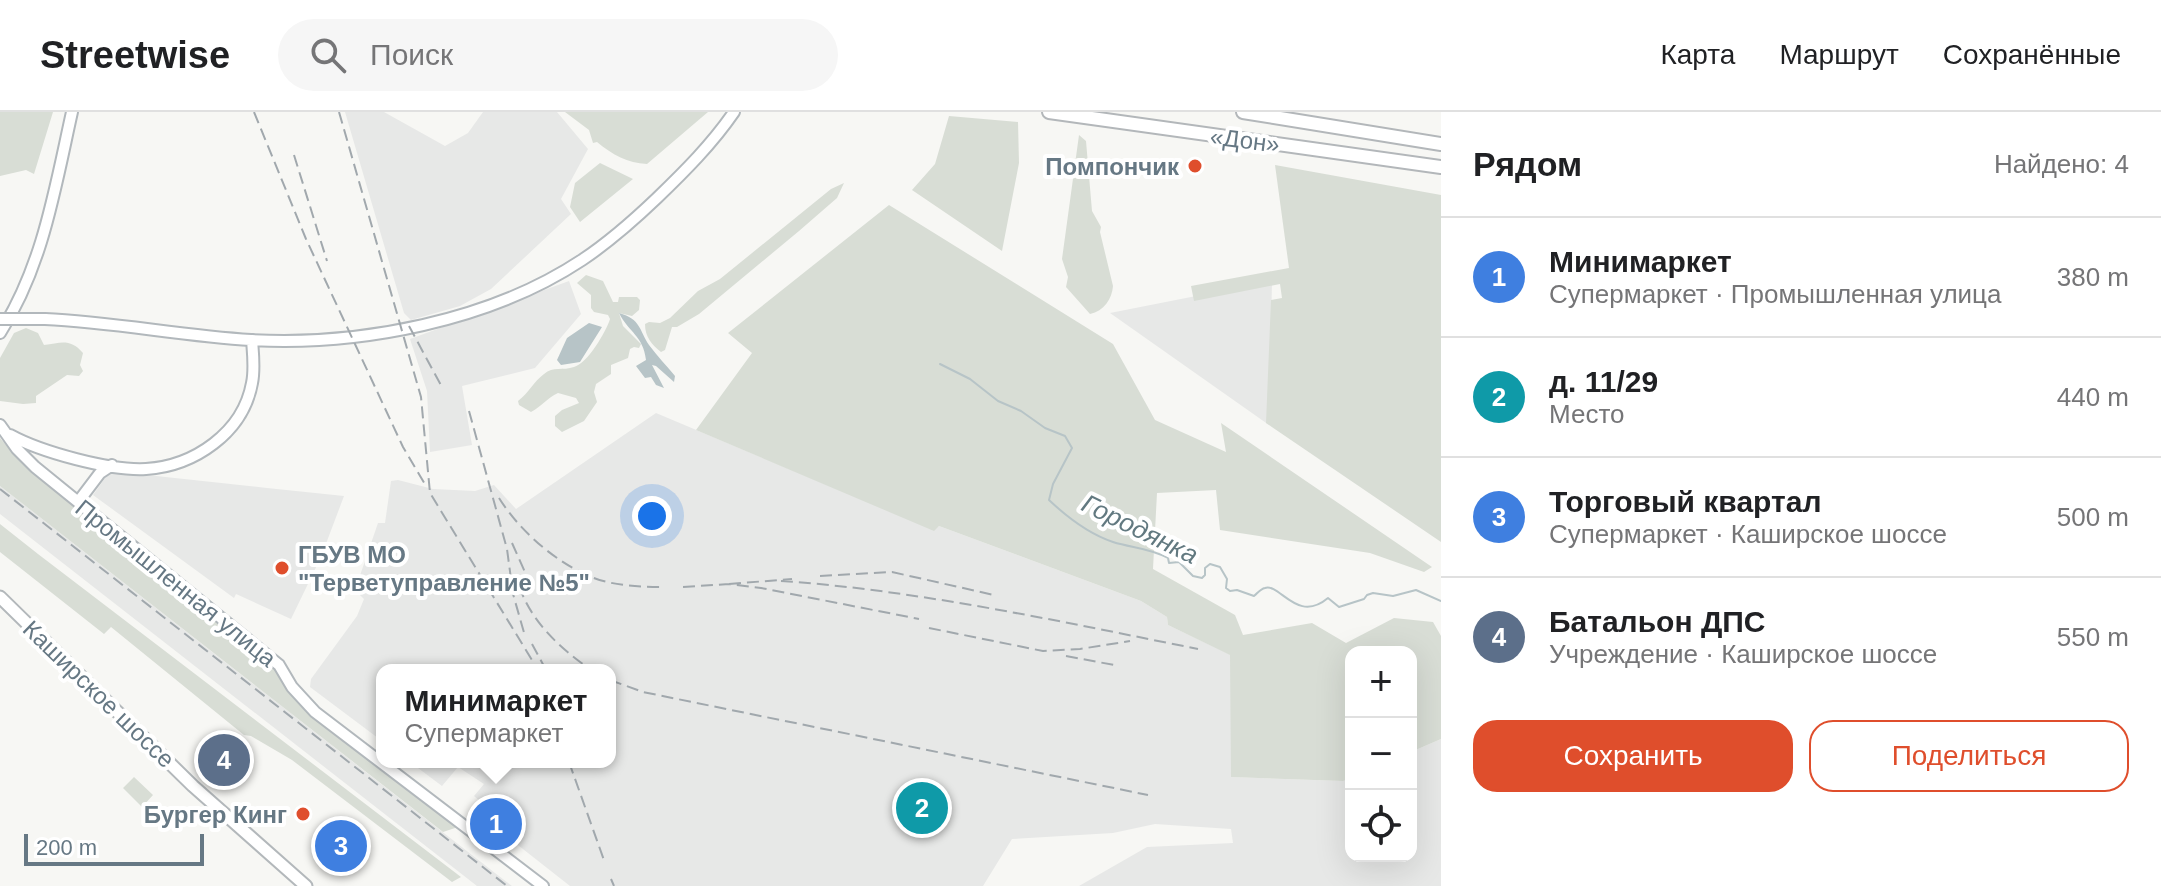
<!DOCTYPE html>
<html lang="ru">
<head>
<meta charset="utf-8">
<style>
  :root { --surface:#fff; --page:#f6f6f6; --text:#202124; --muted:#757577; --line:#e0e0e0; --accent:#df4e2c }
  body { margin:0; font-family:Arial,sans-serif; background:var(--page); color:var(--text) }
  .controls { position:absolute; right:24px; bottom:24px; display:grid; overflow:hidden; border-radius:16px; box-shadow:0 8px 32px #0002 }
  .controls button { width:72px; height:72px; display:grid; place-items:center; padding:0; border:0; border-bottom:2px solid var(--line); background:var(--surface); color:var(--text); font:40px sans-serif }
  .scale { position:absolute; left:24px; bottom:20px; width:180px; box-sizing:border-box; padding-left:8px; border:4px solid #667884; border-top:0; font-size:22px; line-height:28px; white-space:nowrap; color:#667884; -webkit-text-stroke:6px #fff; paint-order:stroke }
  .you { position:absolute; left:652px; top:404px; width:28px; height:28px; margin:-20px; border:6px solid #fff; border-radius:50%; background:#1a73e8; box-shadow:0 0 0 12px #1a73e833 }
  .badge { display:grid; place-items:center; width:52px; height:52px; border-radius:50%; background:var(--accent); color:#fff; font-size:26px; font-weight:700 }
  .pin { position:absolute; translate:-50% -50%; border:4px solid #fff; box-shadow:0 2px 8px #0006 }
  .popup { position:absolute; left:376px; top:552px; width:240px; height:104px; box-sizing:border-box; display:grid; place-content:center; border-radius:16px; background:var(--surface); filter:drop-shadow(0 2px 6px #0005); font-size:26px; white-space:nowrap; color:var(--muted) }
  .popup b { font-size:30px; color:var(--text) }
  .popup::after { content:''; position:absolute; left:50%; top:100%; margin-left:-16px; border:16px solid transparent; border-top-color:var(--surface) }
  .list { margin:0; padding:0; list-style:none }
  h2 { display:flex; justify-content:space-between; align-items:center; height:104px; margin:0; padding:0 32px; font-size:34px }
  h2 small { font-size:26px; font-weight:400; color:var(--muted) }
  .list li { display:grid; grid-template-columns:52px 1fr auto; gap:24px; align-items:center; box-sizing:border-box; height:120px; padding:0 32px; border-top:2px solid var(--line) }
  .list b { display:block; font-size:30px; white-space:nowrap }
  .list p { margin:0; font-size:26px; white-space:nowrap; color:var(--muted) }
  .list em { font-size:26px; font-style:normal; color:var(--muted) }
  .actions { display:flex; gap:16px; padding:24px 32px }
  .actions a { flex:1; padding:18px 0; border:2px solid var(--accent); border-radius:24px; text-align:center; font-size:28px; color:var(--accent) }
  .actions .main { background:var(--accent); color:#fff }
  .icon { flex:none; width:44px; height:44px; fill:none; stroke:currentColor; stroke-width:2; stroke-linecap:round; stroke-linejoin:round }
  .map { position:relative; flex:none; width:1441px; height:774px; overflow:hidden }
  header { display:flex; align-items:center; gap:48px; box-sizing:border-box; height:112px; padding:0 40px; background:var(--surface); border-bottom:2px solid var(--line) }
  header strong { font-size:38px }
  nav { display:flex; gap:44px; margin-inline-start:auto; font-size:28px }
  .search { width:560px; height:72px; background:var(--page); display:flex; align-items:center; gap:20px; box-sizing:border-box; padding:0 28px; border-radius:44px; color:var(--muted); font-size:30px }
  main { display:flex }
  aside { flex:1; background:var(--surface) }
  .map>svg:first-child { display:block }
</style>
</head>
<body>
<header>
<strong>Streetwise</strong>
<div class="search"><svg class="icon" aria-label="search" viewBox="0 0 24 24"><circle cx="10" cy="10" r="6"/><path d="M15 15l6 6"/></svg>Поиск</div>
<nav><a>Карта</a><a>Маршрут</a><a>Сохранённые</a></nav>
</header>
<main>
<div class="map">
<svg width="1441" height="774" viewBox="0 0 1441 774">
  <rect width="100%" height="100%" fill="#f7f7f4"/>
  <path fill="#e7e8e7" d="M345,0H384L445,34L468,21L483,0H557L588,37L561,87L571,102L491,177L460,194L411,208L404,201Z
    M569,169L581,202L535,256L462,274L472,333L430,340L427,279L410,227Z
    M1272,169L1269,313L1110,201Z
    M656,301L934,418L939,414L1141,489L1167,505L1168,513L1231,543V665L1342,669L1351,666V744H1411V640L1441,627V774H1079L1147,735L1233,731L1231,717L1155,712L1113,721L1012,727L983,774H570L514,730L525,714L487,695L474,684L484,672L458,655L442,674L410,650H610V558H382V629L310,575L311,567L357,504L364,487L355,478L378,411H385L391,369L398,368L433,377L475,379L494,373L516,397Z
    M110,359L267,376L344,384L321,445L291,507L236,482L234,486L93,383Z
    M0,374L495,761L512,774H477L0,402Z"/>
  <path fill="#d8ddd5" d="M0,0H53L34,62L26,58L0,64Z
    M565,0H708L647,52C627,51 613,43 597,30L593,31L589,18Z
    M949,4L1018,10L1019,51L1002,139L912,78L935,52Z
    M1079,23L1086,29L1092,99L1101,115L1100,120L1113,174C1112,187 1104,199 1090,202L1066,175L1068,165L1062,147Z
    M600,51L633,67L580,110L570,95L575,71Z
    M1275,53L1441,83V430L1266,311L1271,188L1282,186L1280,172L1194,189L1191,174L1289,156Z
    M844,71L837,86L799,119L699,202L677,215H672L665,238L661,240C652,233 645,225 645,212L649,210L660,211L670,206L698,179L720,167L831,77Z
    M889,93L1113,232L1155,308L1226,340L1221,311L1432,455L1424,460L1370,441L1220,418L1216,378L1157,381L1153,457L1235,503L1243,523L1312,511L1346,531L1394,506L1433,510L1441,524V627L1411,640V540H1351V666L1343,669L1231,665L1230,543L1168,513L1167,505L1141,489L939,414L934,419L696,318L752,241L728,221Z
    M586,163L603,169L613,190H618L619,185H637L640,188L639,198L632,204L619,201L623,214L641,232L639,236L634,235L630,237L628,246L611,253V262L596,272L594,280L597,290L584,309L562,320L555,314V304L562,298L579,291L576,286L558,281C547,286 542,294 531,300L519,293L518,289C529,281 533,270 544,262C553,254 563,259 574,255C587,252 606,220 610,207L608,203L594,200L591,196V183L577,171Z
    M26,216L38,221L44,233C61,231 70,226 83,241L80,253L83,259L79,264L67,263L36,284V291L23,292L0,289V246L14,221Z
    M0,326L18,347L276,555L299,584L458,715L443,720L0,374Z
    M0,412L38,442L461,765L452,770L292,648L251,624L244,623L111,515L104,522L0,440Z
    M134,665L153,683L142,695L123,676Z"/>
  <path fill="#b7c4c7" d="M619,201C641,207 639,218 649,233C657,244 667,254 675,264L674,270L656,254L652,253L664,276L656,273L651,265L645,266L636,254L646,248C643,223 629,221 619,201Z
    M589,211L602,215L580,250L561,253L557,248L567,226Z"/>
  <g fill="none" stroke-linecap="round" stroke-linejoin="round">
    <path stroke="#b7c4c7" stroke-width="2" d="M940,252L970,267L998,289L1021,299L1045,316L1065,324L1072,336L1053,372L1049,388C1067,405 1089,422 1113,430C1132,436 1150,436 1168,446L1169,451L1179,450L1193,464L1202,466L1205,463V456L1210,452L1220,455L1227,467L1226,476L1230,479L1237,478L1254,484C1258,481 1260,477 1265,476C1280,471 1297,512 1328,486L1339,495L1364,487L1367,483L1373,481L1393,484L1416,478L1441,489"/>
    <defs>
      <path id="secondary" d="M45,207C114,210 182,224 251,228C360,234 490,209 582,148C609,130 634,108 657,86C685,59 712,32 734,0
        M0,221C43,154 55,76 72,0
        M0,313L17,337L35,355L279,553L292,575L315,600L543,774
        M10,323C41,340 110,359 146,357C194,354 243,321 252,271C255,257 253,242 252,228
        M78,390L100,361L112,353"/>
      <path id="primary" d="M0,485L193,674L306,774"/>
      <path id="highway" d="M1049,0L1441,55
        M1243,0L1441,32"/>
    </defs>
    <use href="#secondary" stroke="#b2b8bc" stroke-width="14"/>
    <use href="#primary" stroke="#b3b8bb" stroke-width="15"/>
    <use href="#highway" stroke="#b3b7ba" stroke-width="16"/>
    <use href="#secondary" stroke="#fff" stroke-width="10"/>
    <use href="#primary" stroke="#fff" stroke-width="11"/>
    <use href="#highway" stroke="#fff" stroke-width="12"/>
    <path stroke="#a1a8ad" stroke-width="2" stroke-dasharray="12 6" stroke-linecap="butt" d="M254,0L306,127L403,335L426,374
      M339,0L421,285L430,381L532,548
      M294,43L327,149
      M409,214L443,277
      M469,299L507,437L513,482L525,524
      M0,377L507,774
      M499,386C519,418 554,449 589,464C612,474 640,475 664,475
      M512,431L532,476
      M820,464L892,460L994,483
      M781,469C917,478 1063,510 1198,537
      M729,472L792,467
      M519,474C532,511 560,536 591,558
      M683,475L729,472L761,476L919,507
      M929,516L1043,539L1080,537L1130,529
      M532,532L546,558
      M1066,544L1114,553
      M610,568L643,580L1148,683
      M569,650L605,751
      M611,767L614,774"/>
    <defs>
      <path id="secondary-bridge" d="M0,207H45"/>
    </defs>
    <use href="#secondary-bridge" stroke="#b2b8bc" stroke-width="14" stroke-linecap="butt"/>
    <use href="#secondary-bridge" stroke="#fff" stroke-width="10"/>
  </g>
  <g fill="#df4e2c" stroke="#fff" stroke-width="3">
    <circle cx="1195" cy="54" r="8"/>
    <circle cx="282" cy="456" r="8"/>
    <circle cx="303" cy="702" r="8"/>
  </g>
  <g text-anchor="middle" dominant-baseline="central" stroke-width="8" stroke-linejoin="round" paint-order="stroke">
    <g font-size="24" fill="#667884" stroke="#fff">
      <text transform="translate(1245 28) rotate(7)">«Дон»</text>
      <text transform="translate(176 471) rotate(39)">Промышленная улица</text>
      <text transform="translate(99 582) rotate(44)">Каширское шоссе</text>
    </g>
    <g font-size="24" font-weight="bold" fill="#667884" stroke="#fff" text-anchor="end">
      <text x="1179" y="54">Помпончик</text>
      <text x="298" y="442" text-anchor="start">ГБУВ МО<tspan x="298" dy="28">"Терветуправление №5"</tspan></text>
      <text x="287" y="702">Бургер Кинг</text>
    </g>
    <g font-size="26" font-style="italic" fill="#627980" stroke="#fff">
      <text transform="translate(1140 417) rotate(26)">Городянка</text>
    </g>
  </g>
</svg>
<div class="controls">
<button>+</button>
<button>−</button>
<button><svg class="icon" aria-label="locate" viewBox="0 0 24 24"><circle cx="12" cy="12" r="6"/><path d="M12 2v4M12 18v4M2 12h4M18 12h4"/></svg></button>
</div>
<div class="scale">200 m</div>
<div class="you"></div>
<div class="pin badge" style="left:496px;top:712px;background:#3f7fe0">1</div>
<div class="popup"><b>Минимаркет</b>Супермаркет</div>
<div class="pin badge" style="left:922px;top:696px;background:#0f9aa8">2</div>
<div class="pin badge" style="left:341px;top:734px;background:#3f7fe0">3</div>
<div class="pin badge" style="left:224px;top:648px;background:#5c6f8a">4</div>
</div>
<aside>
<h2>Рядом<small>Найдено: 4</small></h2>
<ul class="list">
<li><span class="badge" style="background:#3f7fe0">1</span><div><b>Минимаркет</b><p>Супермаркет · Промышленная улица</p></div><em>380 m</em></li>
<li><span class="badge" style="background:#0f9aa8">2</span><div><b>д. 11/29</b><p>Место</p></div><em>440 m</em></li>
<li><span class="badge" style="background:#3f7fe0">3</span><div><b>Торговый квартал</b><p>Супермаркет · Каширское шоссе</p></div><em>500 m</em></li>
<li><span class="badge" style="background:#5c6f8a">4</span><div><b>Батальон ДПС</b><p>Учреждение · Каширское шоссе</p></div><em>550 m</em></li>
</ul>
<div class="actions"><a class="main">Сохранить</a><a>Поделиться</a></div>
</aside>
</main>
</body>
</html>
